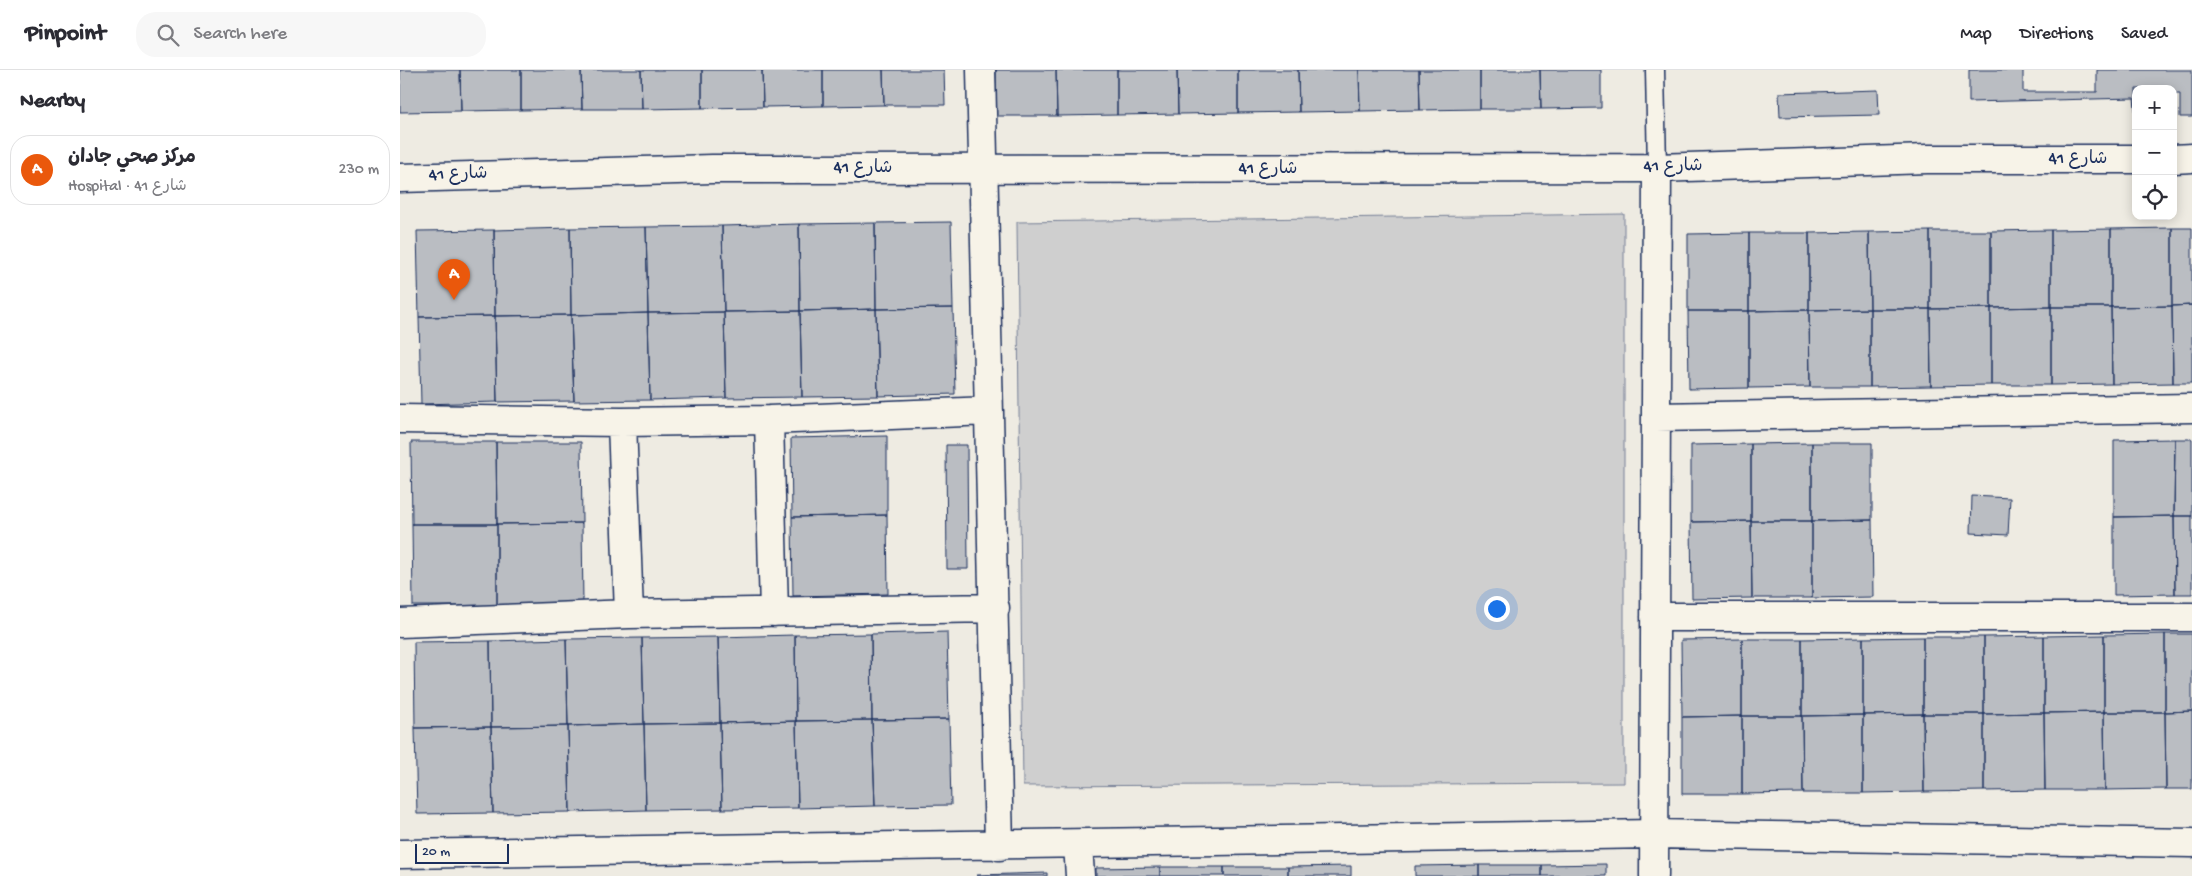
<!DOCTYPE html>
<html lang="en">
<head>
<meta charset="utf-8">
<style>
  :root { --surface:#fff; --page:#f7f7f7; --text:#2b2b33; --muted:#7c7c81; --line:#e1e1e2; --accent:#ea580c }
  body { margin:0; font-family:"Gochi Hand","Playpen Sans Arabic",sans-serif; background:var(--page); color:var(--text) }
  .controls { position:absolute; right:15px; top:15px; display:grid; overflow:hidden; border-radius:10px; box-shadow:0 2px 12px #0003 }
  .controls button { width:45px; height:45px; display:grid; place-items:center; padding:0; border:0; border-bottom:1px solid var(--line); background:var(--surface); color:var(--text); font:25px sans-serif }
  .scale { position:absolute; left:15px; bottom:12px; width:94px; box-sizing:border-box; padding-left:5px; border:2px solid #1b2f5e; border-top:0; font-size:14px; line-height:18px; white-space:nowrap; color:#1b2f5e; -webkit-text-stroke:4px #f7f3e8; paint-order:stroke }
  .you { position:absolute; left:1096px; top:538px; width:18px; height:18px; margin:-12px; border:4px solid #fff; border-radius:50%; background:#1a73e8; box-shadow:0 0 0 8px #1a73e833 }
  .badge { display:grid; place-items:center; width:32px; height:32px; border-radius:50%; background:var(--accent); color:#fff; font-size:16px; font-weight:700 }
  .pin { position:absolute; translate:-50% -41px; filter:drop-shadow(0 1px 2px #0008) }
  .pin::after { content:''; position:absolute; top:26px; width:18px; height:15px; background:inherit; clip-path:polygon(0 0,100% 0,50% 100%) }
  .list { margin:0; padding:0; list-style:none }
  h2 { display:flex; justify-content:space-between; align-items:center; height:65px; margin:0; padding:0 20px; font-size:21px }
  h2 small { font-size:16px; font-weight:400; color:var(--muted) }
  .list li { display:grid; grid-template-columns:32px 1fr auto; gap:15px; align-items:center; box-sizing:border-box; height:70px; margin:0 10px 10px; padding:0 10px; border:1px solid var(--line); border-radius:20px }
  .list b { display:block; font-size:19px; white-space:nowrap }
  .list p { margin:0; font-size:16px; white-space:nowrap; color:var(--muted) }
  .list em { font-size:16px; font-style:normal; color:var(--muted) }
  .icon { flex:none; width:28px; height:28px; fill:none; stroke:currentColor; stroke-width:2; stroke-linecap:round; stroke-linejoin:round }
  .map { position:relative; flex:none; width:1792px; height:806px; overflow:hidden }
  header { display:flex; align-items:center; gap:30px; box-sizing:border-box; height:70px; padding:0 25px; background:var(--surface); border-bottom:1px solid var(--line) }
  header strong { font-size:24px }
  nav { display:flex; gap:28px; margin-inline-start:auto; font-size:18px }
  .search { width:350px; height:45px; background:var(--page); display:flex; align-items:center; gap:12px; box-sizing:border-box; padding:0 18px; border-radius:20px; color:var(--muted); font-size:19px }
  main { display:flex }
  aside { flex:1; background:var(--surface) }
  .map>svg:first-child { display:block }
</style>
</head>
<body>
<header>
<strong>Pinpoint</strong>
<div class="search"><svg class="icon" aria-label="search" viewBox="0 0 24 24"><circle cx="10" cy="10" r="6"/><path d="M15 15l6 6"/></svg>Search here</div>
<nav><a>Map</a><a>Directions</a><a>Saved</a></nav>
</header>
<main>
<aside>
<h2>Nearby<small></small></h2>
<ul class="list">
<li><span class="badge">A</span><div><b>مركز صحي جادان</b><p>Hospital · شارع 41</p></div><em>230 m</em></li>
</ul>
</aside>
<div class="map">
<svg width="1792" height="806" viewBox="0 0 1792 806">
  <rect width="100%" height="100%" fill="#eeebe2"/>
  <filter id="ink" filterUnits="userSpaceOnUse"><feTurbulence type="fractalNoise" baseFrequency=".02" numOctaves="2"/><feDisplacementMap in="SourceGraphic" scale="10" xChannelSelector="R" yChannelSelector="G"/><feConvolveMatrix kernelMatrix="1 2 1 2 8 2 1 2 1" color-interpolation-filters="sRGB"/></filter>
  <g filter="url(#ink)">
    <path fill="#cfcfcf" stroke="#757f96" d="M1224,144V713L623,716L617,152Z"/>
    <path fill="#babdc2" stroke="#1b2f5e" d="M0,0H60L61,41L0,42Z
      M60,0H121V40L61,41Z
      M121,0H181L182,39L121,40Z
      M181,0H241L242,39H182Z
      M241,0H302V38L242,39Z
      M302,0H362L363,37L302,38Z
      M362,0H423V36L363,37Z
      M423,0H483L484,35L423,36Z
      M483,0H544L545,35H484Z
      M596,0H656L657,46H596Z
      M656,0H717V45L657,46Z
      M717,0H777L778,44L717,45Z
      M777,0H838V43L778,44Z
      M838,0H898L899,42L838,43Z
      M898,0H959L960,41L899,42Z
      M959,0H1019L1020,40L960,41Z
      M1019,0H1080V39L1020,40Z
      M1080,0H1140L1141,39H1080Z
      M1140,0H1201V38L1141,39Z
      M1569,0H1623V22H1697V0H1792V47H1780V24H1773V19H1736V48L1734,28L1569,32Z
      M1478,20L1479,45L1380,47L1379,23Z
      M551,152L553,238L476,239L475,153Z
      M475,153L476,239L400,241L399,154Z
      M399,154L400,241L324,242L322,156Z
      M322,156L324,242L248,243L246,157Z
      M246,157L248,243L171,245L170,158Z
      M170,158L171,245L95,246L94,160Z
      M1772,158V236L1711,237V159Z
      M1772,158H1792V235L1772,236Z
      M1711,159V237H1651V160Z
      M94,160L95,246L19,247L17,161Z
      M1651,160V237L1591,238V161Z
      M1530,161V239H1470L1469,162Z
      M1530,161H1591V238L1530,239Z
      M1469,162L1470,239L1409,240V163Z
      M1349,163V241H1288V164Z
      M1349,163H1409V240L1349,241Z
      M1792,235V313H1773L1772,236Z
      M1772,236L1773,313L1712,314L1711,237Z
      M1651,237V315H1591V238Z
      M1651,237H1711L1712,314L1651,315Z
      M553,238L555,324L478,326L476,239Z
      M1591,238V315L1531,316L1530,239Z
      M476,239L478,326L402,327L400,241Z
      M1470,239V317H1410L1409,240Z
      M1470,239H1530L1531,316L1470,317Z
      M1409,240L1410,317L1349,318V241Z
      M400,241L402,327L326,328L324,242Z
      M1288,241H1349V318L1289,319Z
      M324,242L326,328L250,330L248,243Z
      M248,243L250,330L174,331L171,245Z
      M171,245L174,331L97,332L95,246Z
      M95,246L97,332L21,334L19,247Z
      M487,366V445L392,447L391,368Z
      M1775,369L1774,446L1714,447V370Z
      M1775,369H1792V446H1774Z
      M11,372H96L97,454H12Z
      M96,372H181L182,453L97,454Z
      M1412,373V451H1351V374Z
      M1412,373H1472V450L1412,451Z
      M1351,374V451L1291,452V375Z
      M546,375H567L568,499H547Z
      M1572,426L1610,428L1608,465L1571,463Z
      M487,445L488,524L393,526L392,447Z
      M1774,446L1775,524L1714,525V447Z
      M1774,446H1792V524H1775Z
      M1472,450L1473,527L1412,528V451Z
      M1351,451L1352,528L1292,529L1291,452Z
      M1351,451H1412V528H1352Z
      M182,453L183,535L97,536V454Z
      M12,454H97V536H13Z
      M547,562L549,649L472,650L471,564Z
      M471,564L472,650L396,651L395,565Z
      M1765,564V642H1704V565Z
      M1765,564H1792V641L1765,642Z
      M395,565L396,651L320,653L318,567Z
      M1704,565V642L1644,643V566Z
      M1644,566V643L1584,644V567Z
      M318,567L320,653L244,654L242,568Z
      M1523,567V644L1463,645V568Z
      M1523,567H1584V644H1523Z
      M242,568L244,654L168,656L166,569Z
      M1463,568V645L1402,646V569Z
      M166,569L168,656L91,657L90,571Z
      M1342,569V646L1282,647L1281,570Z
      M1342,569H1402V646H1342Z
      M90,571L91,657L15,658L14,572Z
      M1792,641V719H1766L1765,642Z
      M1704,642L1705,720H1645L1644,643Z
      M1704,642H1765L1766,719L1705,720Z
      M1644,643L1645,720L1584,721V644Z
      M1523,644L1524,722L1463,723V645Z
      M1523,644H1584V721L1524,722Z
      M1463,645V723H1403L1402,646Z
      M1342,646V724H1282V647Z
      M1342,646H1402L1403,723L1342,724Z
      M549,649L551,735L475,736L472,650Z
      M472,650L475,736L398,738L396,651Z
      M396,651L398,738L322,739L320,653Z
      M320,653L322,739L246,740L244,654Z
      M244,654L246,740L170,742L168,656Z
      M168,656L170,742L93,743L91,657Z
      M91,657L93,743L17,744L15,658Z
      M1206,794V806H1142V795Z
      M1079,795V806H1015V796Z
      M1079,795H1142V806H1079Z
      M951,796V806H888V797Z
      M760,797V806H696V798Z
      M760,797H824V806H760Z
      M824,797H888V806H824Z
      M647,803V806H577V805Z"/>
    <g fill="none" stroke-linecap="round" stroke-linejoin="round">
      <defs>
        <path id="lane" d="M1255,0L1257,98"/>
        <path id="street" d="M581,0L599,776
          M1256,347L1792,338
          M0,349L222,352L369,350L589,341
          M369,350L374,542
          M222,352L229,544
          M1255,547H1792
          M0,553L229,544L595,538
          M678,774L680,806
          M0,784L1254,764L1792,773
          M1254,806L1257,98"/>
        <path id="secondary" d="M1773,89L1792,88
          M0,108L312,99L1257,98L1527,89H1736"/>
      </defs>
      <use href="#lane" stroke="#1b2f5e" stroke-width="21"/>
      <use href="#street" stroke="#1b2f5e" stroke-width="31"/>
      <use href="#secondary" stroke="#1b2f5e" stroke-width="31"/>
      <use href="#lane" stroke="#f7f3e8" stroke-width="18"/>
      <use href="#street" stroke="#f7f3e8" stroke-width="28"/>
      <use href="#secondary" stroke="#f7f3e8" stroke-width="28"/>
    </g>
  </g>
  <g text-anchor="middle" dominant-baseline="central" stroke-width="5" stroke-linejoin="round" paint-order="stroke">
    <g font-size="18" fill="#1b2f5e" stroke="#f7f3e8">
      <text x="1678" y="89">شارع 41</text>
      <text transform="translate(1273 97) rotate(-1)">شارع 41</text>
      <text x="463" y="98">شارع 41</text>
      <text x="868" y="99">شارع 41</text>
      <text transform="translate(58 105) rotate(-2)">شارع 41</text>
    </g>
  </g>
</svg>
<div class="controls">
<button>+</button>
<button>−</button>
<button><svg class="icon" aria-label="locate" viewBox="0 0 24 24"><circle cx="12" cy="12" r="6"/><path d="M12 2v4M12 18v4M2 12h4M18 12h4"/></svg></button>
</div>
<div class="scale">20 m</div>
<div class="you"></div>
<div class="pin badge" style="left:54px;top:230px">A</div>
</div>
</main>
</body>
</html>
